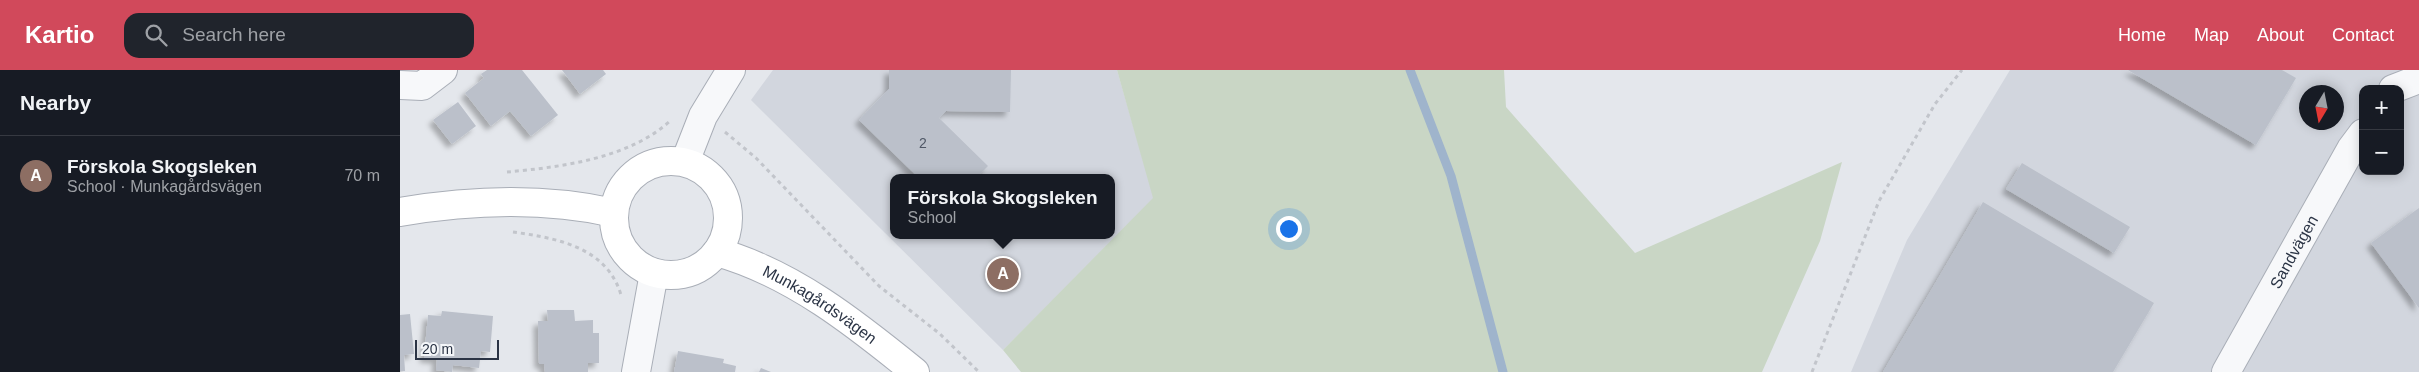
<!DOCTYPE html>
<html lang="en">
<head>
<meta charset="utf-8">
<style>
  :root { --surface:#171b24; --page:#20242c; --text:#f1f3f6; --muted:#9ea1a6; --line:#363941; --accent:#d1495b }
  body { margin:0; font-family:Helvetica,sans-serif; background:var(--page); color:var(--text) }
  .controls { position:absolute; right:15px; top:15px; display:grid; overflow:hidden; border-radius:10px; box-shadow:0 2px 12px #0003 }
  .controls button { width:45px; height:45px; display:grid; place-items:center; padding:0; border:0; border-bottom:1px solid var(--line); background:var(--surface); color:var(--text); font:25px sans-serif }
  .compass { position:absolute; left:1899px; top:15px; width:45px; height:45px; border-radius:50%; background:var(--surface); box-shadow:0 2px 12px #0003; rotate:190deg }
  .scale { position:absolute; left:15px; bottom:12px; width:84px; box-sizing:border-box; padding-left:5px; border:2px solid #2b3445; border-top:0; font-size:14px; line-height:18px; white-space:nowrap; color:#2b3445; -webkit-text-stroke:4px #f4f6f9; paint-order:stroke }
  .you { position:absolute; left:888px; top:158px; width:18px; height:18px; margin:-12px; border:4px solid #fff; border-radius:50%; background:#1a73e8; box-shadow:0 0 0 8px #1a73e833 }
  .badge { display:grid; place-items:center; width:32px; height:32px; border-radius:50%; background:var(--accent); color:#fff; font-size:16px; font-weight:700 }
  .pin { position:absolute; translate:-50% -50%; border:2px solid #fff; box-shadow:0 1px 5px #0006 }
  .popup { position:absolute; left:490px; top:104px; width:225px; height:65px; box-sizing:border-box; display:grid; place-content:center; border-radius:10px; background:var(--surface); filter:drop-shadow(0 1px 4px #0005); font-size:16px; white-space:nowrap; color:var(--muted) }
  .popup b { font-size:19px; color:var(--text) }
  .popup::after { content:''; position:absolute; left:50%; top:100%; margin-left:-10px; border:10px solid transparent; border-top-color:var(--surface) }
  .list { margin:0; padding:0; list-style:none }
  h2 { display:flex; justify-content:space-between; align-items:center; height:65px; margin:0; padding:0 20px; font-size:21px }
  h2 small { font-size:16px; font-weight:400; color:var(--muted) }
  .list li { display:grid; grid-template-columns:32px 1fr auto; gap:15px; align-items:center; box-sizing:border-box; height:80px; padding:0 20px; border-top:1px solid var(--line) }
  .list b { display:block; font-size:19px; white-space:nowrap }
  .list p { margin:0; font-size:16px; white-space:nowrap; color:var(--muted) }
  .list em { font-size:16px; font-style:normal; color:var(--muted) }
  .icon { flex:none; width:28px; height:28px; fill:none; stroke:currentColor; stroke-width:2; stroke-linecap:round; stroke-linejoin:round }
  .map { position:relative; flex:none; width:2019px; height:302px; overflow:hidden }
  header { display:flex; align-items:center; gap:30px; box-sizing:border-box; height:70px; padding:0 25px; background:var(--accent); color:#fff }
  header strong { font-size:24px }
  nav { display:flex; gap:28px; margin-inline-start:auto; font-size:18px }
  .search { width:350px; height:45px; background:var(--page); display:flex; align-items:center; gap:12px; box-sizing:border-box; padding:0 18px; border-radius:15px; color:var(--muted); font-size:19px }
  main { display:flex }
  aside { flex:1; background:var(--surface) }
  .map>svg:first-child { display:block }
</style>
</head>
<body>
<header>
<strong>Kartio</strong>
<div class="search"><svg class="icon" aria-label="search" viewBox="0 0 24 24"><circle cx="10" cy="10" r="6"/><path d="M15 15l6 6"/></svg>Search here</div>
<nav><a>Home</a><a>Map</a><a>About</a><a>Contact</a></nav>
</header>
<main>
<aside>
<h2>Nearby<small></small></h2>
<ul class="list">
<li><span class="badge" style="background:#8d6e63">A</span><div><b>Förskola Skogsleken</b><p>School · Munkagårdsvägen</p></div><em>70 m</em></li>
</ul>
</aside>
<div class="map">
<svg width="2019" height="302" viewBox="0 0 2019 302">
  <defs>
    <filter id="shadow"><feDropShadow dx="-4.5" dy="4.5" stdDeviation="2.5" flood-color="#0004"/></filter>
  </defs>
  <rect width="100%" height="100%" fill="#e4e7ec"/>
  <path fill="#d2d6de" fill-rule="evenodd" d="M373,0H717L754,128L603,280L351,30ZM494,108H712V165H494Z
    M1610,0H2019V302H1451L1507,170ZM1963,19H2000V101H1963ZM1906,22H1936V52H1906Z"/>
  <path fill="#c9d6c5" d="M717,0H1104L1106,37L1235,183L1442,92L1420,171L1362,302H621L603,280L753,128Z"/>
  <g fill="none" stroke-linecap="round" stroke-linejoin="round">
    <path stroke="#9fb4cc" stroke-width="9" d="M1010,0L1051,106L1103,302"/>
  </g>
  <path fill="#bbc0ca" filter="url(#shadow)" d="M87,0H122L158,45L131,66L110,41L91,56L65,23L84,8L81,4Z
    M162,0H203L206,4L180,24Z
    M489,0H611L610,42L546,41L539,48L588,96L576,108H519L459,50L489,19Z
    M1728,0H1882L1896,8L1856,75Z
    M58,32L76,56L52,74L33,50Z
    M1622,93L1730,157L1714,183L1606,119Z
    M1583,132L1754,233L1713,302H1483Z
    M2019,138V238L1971,173Z
    M147,240H174L175,251L193,250V263H199V293H188V302H145L144,294H139L138,251H148Z
    M42,241L93,246L90,282L81,281L79,298L53,295L52,302L36,300L37,289L24,288L28,245L41,246Z
    M10,244L14,284L4,285L5,301H0V245Z
    M278,281L324,289L323,293L336,296L335,302H274Z
    M361,298L371,302H359Z"/>
  <g fill="none" stroke-linecap="round" stroke-linejoin="round">
    <defs>
      <g id="street">
        <path d="M0,15L22,16L43,0"/>
        <path d="M1993,19L2019,9"/>
        <path d="M285,92L303,46L331,0"/>
        <path d="M236,302L254,203"/>
        <path id="s1" d="M1826,302L1951,79L1963,63"/>
      </g>
      <g id="secondary">
        <circle cx="271" cy="148" r="57"/>
        <path d="M0,142C71,130 144,127 214,143"/>
        <path id="s2" d="M317,182C392,203 456,254 515,302"/>
      </g>
    </defs>
    <use href="#street" stroke="#a9aeb7" stroke-width="30"/>
    <use href="#secondary" stroke="#a9aeb7" stroke-width="30"/>
    <path stroke="#c2c5cb" stroke-width="3" stroke-dasharray="4 4" stroke-linecap="butt" d="M325,62L356,88L479,216L540,264L579,302
      M107,102C161,97 228,89 270,51
      M113,162C156,168 207,177 221,225
      M1412,302L1479,131L1535,34L1562,0"/>
    <use href="#street" stroke="#f7f8fa" stroke-width="28"/>
    <use href="#secondary" stroke="#fff" stroke-width="28"/>
  </g>
  <g text-anchor="middle" dominant-baseline="central" stroke-width="4.5" stroke-linejoin="round" paint-order="stroke">
    <g font-size="14" fill="#4f5766">
      <text x="523" y="73">2</text>
    </g>
    <g font-size="16" fill="#2b3445" stroke="#f4f6f9">
      <text stroke="none"><textPath href="#s1" startOffset="138">Sandvägen</textPath></text>
      <text stroke="none"><textPath href="#s2" startOffset="116">Munkagårdsvägen</textPath></text>
    </g>
  </g>
</svg>
<div class="controls">
<button>+</button>
<button>−</button>
</div>
<svg class="compass" viewBox="-18 -18 36 36"><path d="M0-13l5 13h-10z" fill="#e53935"/><path d="M0 13l5-13h-10z" fill="#9ea1a6"/></svg>
<div class="scale">20 m</div>
<div class="you"></div>
<div class="pin badge" style="left:603px;top:204px;background:#8d6e63">A</div>
<div class="popup"><b>Förskola Skogsleken</b>School</div>
</div>
</main>
</body>
</html>
